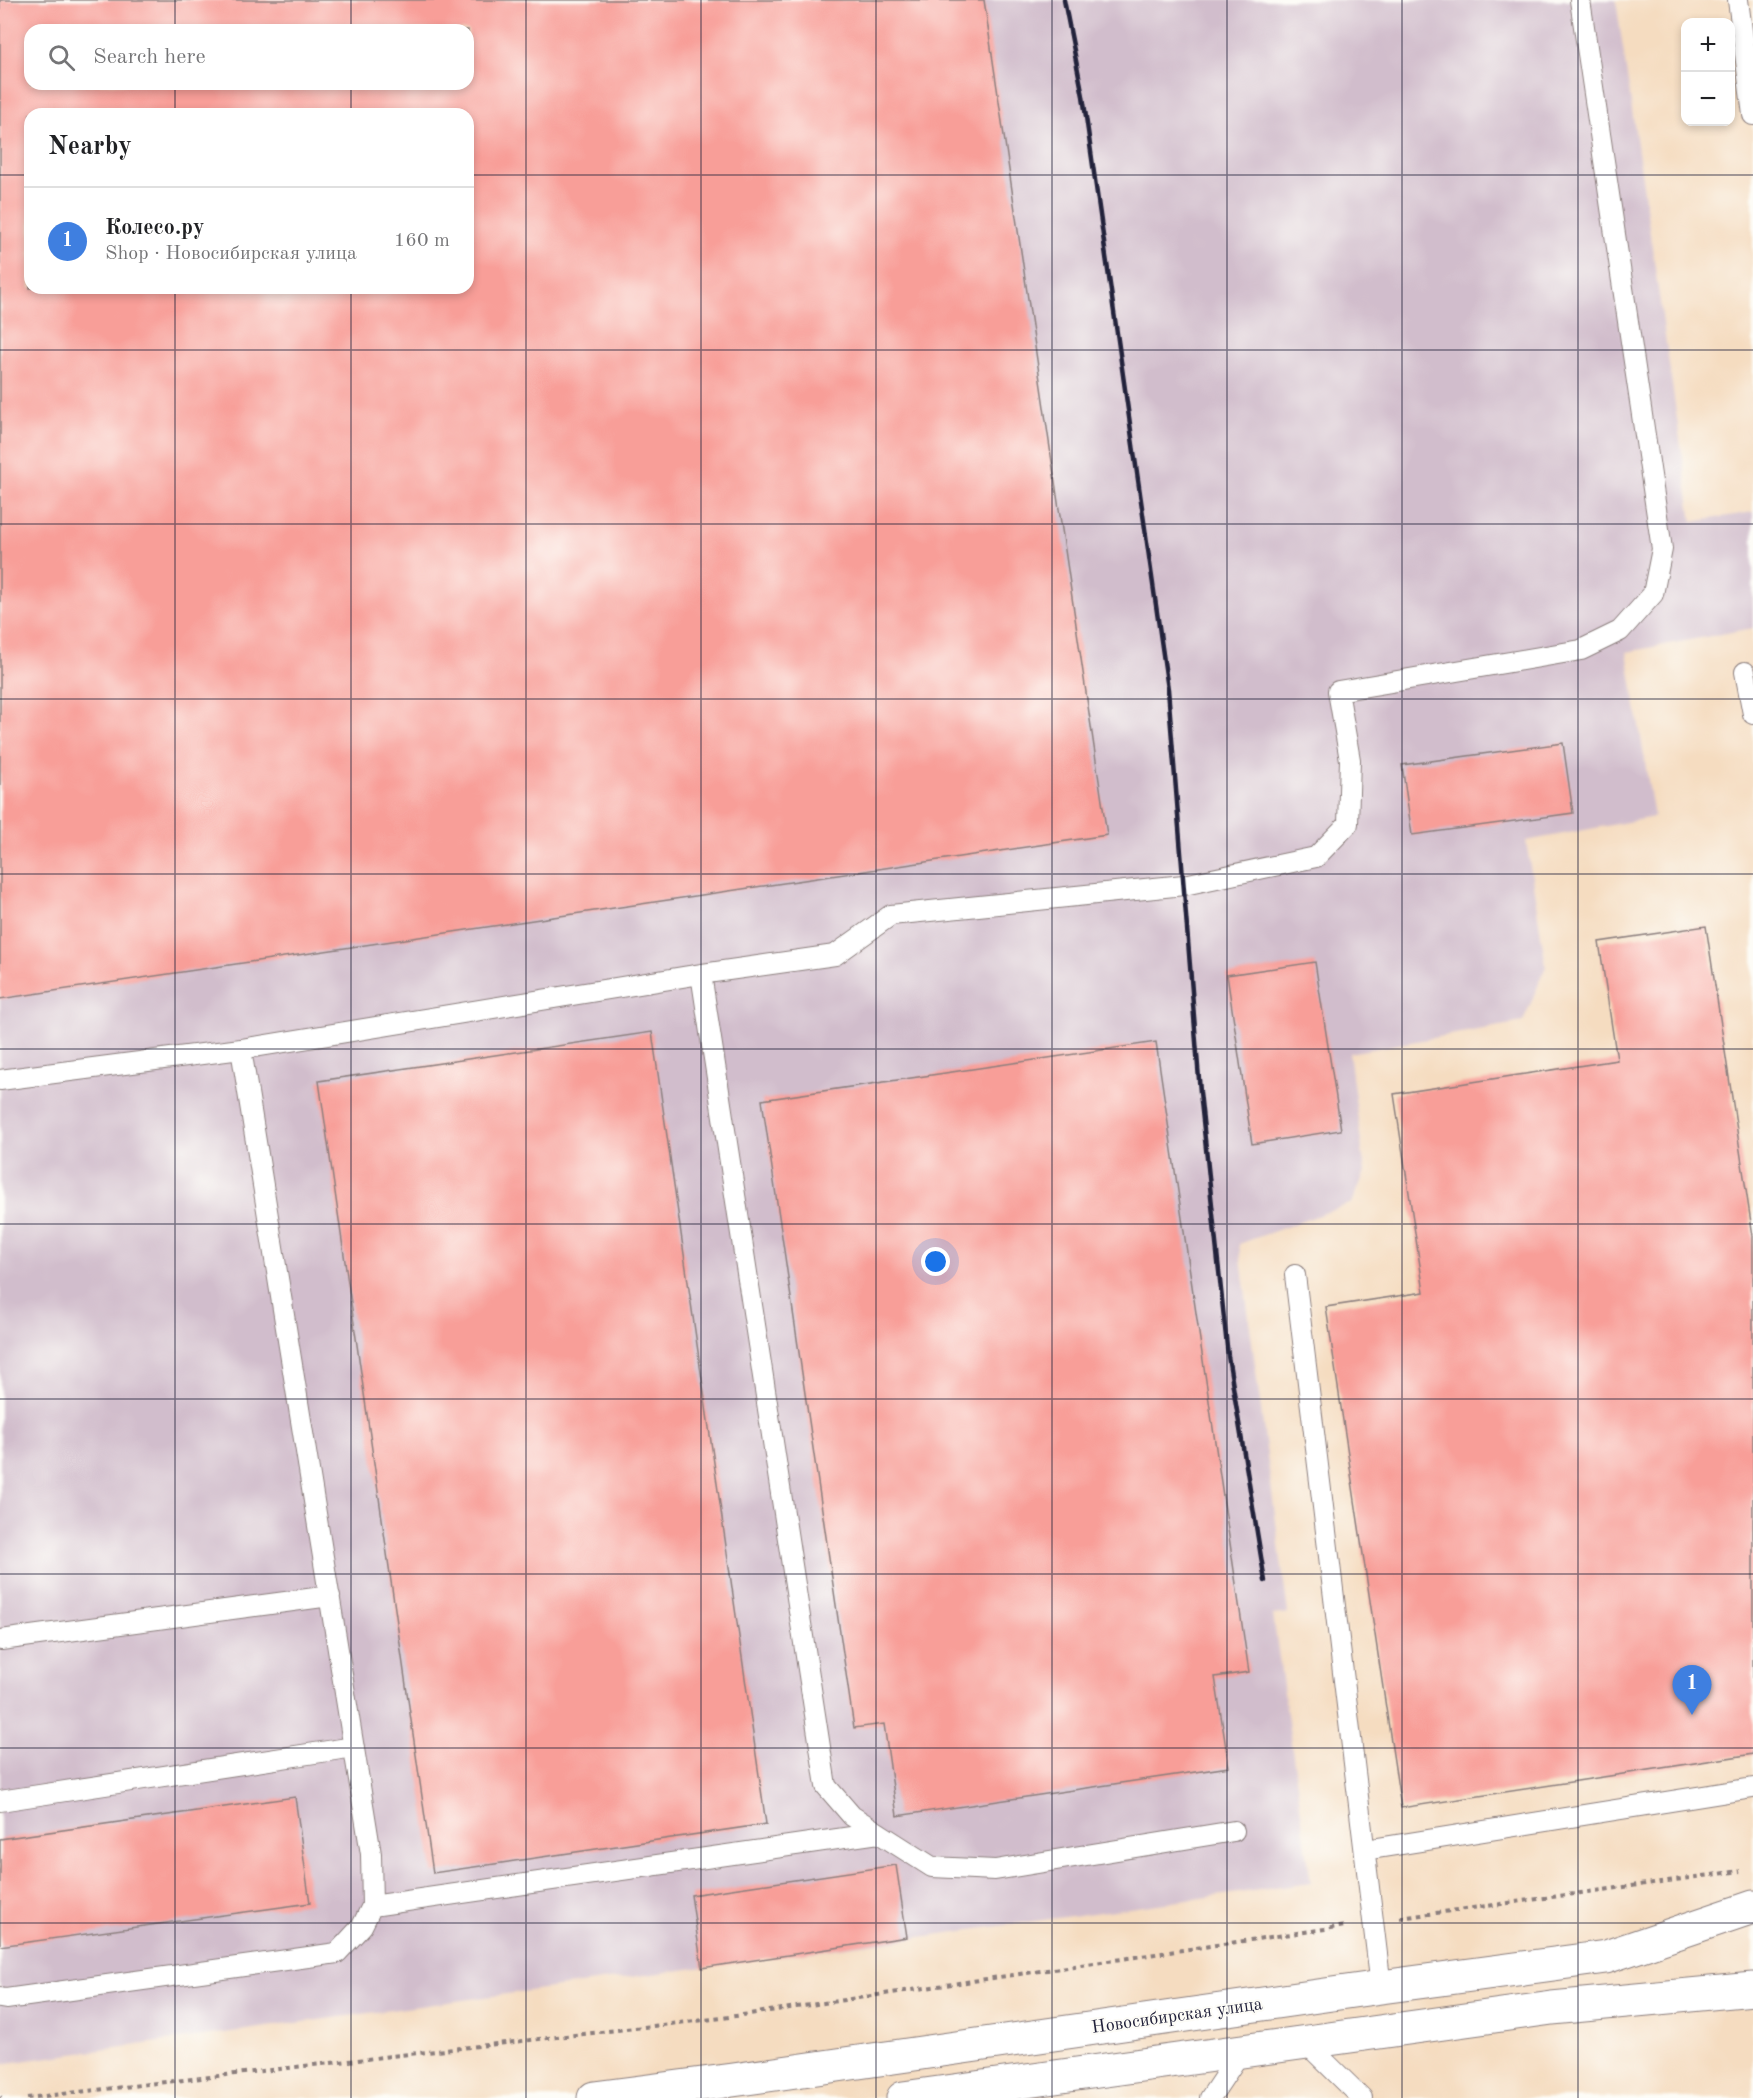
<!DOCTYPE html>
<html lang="en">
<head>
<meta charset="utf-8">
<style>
  :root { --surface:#fff; --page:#f2f2f2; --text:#202124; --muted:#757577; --line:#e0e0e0; --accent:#db2777 }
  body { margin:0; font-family:"Old Standard TT",serif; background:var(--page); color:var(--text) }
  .controls { position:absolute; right:18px; top:18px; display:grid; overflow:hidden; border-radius:12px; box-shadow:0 3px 9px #0003 }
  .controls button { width:54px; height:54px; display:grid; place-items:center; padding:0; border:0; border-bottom:2px solid var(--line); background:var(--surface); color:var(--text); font:30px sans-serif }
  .you { position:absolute; left:936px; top:1262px; width:21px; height:21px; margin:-15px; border:4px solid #fff; border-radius:50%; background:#1a73e8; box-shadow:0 0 0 9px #1a73e833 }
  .badge { display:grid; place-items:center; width:39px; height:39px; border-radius:50%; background:var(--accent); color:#fff; font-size:20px; font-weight:700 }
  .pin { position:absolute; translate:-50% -50px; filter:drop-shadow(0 2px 3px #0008) }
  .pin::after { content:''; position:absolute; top:32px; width:21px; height:18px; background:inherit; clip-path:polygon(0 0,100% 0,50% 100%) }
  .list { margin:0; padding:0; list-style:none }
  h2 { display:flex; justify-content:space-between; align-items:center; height:78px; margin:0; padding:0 24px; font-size:26px }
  h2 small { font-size:20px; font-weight:400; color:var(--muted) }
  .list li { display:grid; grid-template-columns:39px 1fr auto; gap:18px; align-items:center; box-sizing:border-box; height:108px; padding:0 24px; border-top:2px solid var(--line) }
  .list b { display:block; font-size:22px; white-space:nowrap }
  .list p { margin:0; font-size:20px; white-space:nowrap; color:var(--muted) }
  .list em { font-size:20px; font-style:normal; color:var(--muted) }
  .icon { flex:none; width:33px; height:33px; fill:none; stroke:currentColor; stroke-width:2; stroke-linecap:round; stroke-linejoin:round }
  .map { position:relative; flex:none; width:1753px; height:2098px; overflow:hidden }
  .search { position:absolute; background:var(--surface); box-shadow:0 3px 9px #0003; left:24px; top:24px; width:450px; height:66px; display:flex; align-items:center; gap:15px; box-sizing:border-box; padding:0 21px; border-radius:18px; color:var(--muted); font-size:22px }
  .panel { position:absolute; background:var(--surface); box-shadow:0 3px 9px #0003; left:24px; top:108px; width:450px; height:186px; border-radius:18px }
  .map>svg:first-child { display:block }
</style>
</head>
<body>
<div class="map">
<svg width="1753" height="2098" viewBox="0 0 1753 2098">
  <rect width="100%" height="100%" fill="#fdfcf7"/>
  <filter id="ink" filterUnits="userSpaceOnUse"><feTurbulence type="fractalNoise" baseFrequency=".0167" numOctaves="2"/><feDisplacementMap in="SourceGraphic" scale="12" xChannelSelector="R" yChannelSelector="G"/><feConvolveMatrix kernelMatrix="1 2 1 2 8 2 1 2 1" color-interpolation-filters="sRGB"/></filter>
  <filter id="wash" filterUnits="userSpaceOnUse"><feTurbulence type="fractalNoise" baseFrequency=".008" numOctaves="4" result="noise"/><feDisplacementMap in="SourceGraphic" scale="24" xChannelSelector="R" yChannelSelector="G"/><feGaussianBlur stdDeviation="1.35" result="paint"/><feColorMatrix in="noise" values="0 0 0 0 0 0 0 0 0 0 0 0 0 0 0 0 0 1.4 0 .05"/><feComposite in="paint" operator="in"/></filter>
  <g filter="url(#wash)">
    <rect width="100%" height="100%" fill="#f5dcc0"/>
    <path fill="#d1bdcc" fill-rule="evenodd" d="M0,0H1616L1692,522L1753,512V628L1627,652L1654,817L1526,841L1546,966L1523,1022L1349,1053L1365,1172L1352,1203L1239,1244L1288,1613L1273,1615L1311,1883L0,2064ZM30,30H468V84H30ZM30,114H468V288H30Z"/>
    <g id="blocks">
      <path fill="#f89e98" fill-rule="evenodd" d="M0,0H984L1107,835L0,999ZM30,30H468V84H30ZM30,114H468V288H30Z
        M1563,743L1573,813L1412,835L1402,765Z
        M1706,926L1753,1236V1754L1401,1808L1326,1307L1424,1292L1394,1094L1617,1060L1599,942Z
        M1315,962L1341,1130L1252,1144L1227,975Z
        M652,1032L766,1824L433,1873L319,1081Z
        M1156,1042L1249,1672L1215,1677L1229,1767L897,1816L884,1724L854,1728L762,1100Z
        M295,1797L310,1903L0,1946V1839Z
        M896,1865L907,1937L702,1968L691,1895Z"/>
    </g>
  </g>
  <g filter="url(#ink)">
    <use href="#blocks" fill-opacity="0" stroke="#8c7f7e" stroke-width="1.5"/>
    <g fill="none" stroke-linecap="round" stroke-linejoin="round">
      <defs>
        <path id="service" d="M1738,0L1753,115
          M1745,672L1753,714
          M701,974L826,1786L852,1816L932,1867L995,1870L1234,1831
          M0,1080L241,1049L701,974L835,955L891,915L1184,885L1316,857L1348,824L1350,760L1338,691L1581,650L1620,631L1653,594L1662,549L1580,0
          M1295,1275L1381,1987
          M1,1640L330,1596
          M0,1801L354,1747
          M1365,1850L1753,1788
          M372,1906L879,1833
          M0,1998L6,1999L337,1953L362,1926L372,1906L371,1854L241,1049
          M1306,2043L1362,2098
          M1210,2098L1242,2050"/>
        <path id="secondary" d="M594,2098L733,2080L1381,1987L1606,1957L1753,1907
          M903,2098L1552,2008L1753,1989"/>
      </defs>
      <use href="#service" stroke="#8c7f7e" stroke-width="22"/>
      <use href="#secondary" stroke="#8c7f7e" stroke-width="35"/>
      <path stroke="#8c7f7e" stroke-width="4" stroke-dasharray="4.5 4.5" stroke-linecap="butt" d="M1400,1918L1740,1871
        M0,2097L1,2098
        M27,2098L722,2018L1345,1926"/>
      <use href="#service" stroke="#fff" stroke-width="20"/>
      <use href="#secondary" stroke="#fff" stroke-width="33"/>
      <path stroke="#22223b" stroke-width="4.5" d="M1064,0L1083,96L1168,689L1200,1092L1228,1356L1265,1581"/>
    </g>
  </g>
  <path fill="none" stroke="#22223b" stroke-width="1.5" stroke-opacity="0.55" d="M175,0V30M351,0V30M526,0V2098M701,0V2098M876,0V2098M1052,0V2098M1227,0V2098M1402,0V2098M1578,0V2098M175,84V114M351,84V114M0,175H30M468,175H1753M175,288V2098M351,288V2098M0,350H1753M0,524H1753M0,699H1753M0,874H1753M0,1049H1753M0,1224H1753M0,1399H1753M0,1574H1753M0,1748H1753M0,1923H1753"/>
  <g text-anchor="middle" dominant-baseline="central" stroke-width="4.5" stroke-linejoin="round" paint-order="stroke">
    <g font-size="18" fill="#22223b" stroke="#fdfcf7">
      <text transform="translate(1177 2016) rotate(-8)">Новосибирская улица</text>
    </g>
  </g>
</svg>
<div class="controls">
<button>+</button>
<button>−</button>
</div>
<div class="you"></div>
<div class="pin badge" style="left:1692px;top:1715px;background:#3f7fe0">1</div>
<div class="search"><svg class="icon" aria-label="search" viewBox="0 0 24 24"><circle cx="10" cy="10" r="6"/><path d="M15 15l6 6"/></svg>Search here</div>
<section class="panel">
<h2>Nearby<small></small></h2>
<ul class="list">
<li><span class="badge" style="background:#3f7fe0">1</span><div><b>Колесо.ру</b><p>Shop · Новосибирская улица</p></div><em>160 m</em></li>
</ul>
</section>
</div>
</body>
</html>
